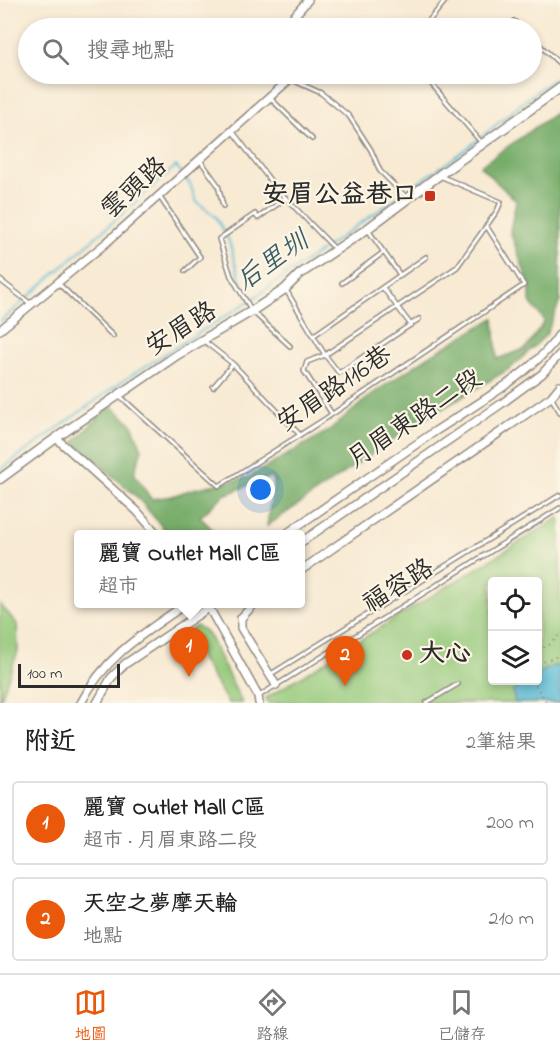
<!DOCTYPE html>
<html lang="zh-TW">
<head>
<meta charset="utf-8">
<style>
  :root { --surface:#fff; --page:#f2f2f2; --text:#222; --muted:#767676; --line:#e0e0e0; --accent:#ea580c }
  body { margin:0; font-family:"Indie Flower","LXGW WenKai TC",sans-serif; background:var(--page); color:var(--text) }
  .controls { position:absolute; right:18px; bottom:18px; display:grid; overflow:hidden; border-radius:6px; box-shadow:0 3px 9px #0003 }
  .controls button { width:54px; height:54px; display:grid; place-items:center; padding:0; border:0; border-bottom:2px solid var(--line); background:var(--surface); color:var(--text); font:30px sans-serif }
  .scale { position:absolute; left:18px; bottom:15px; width:102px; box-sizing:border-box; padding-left:6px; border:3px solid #2b2b2b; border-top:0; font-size:16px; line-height:21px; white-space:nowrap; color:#2b2b2b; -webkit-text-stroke:4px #fcf5e5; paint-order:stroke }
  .you { position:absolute; left:261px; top:490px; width:21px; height:21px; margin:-15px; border:4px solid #fff; border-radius:50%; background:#1a73e8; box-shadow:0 0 0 9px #1a73e833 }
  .badge { display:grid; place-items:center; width:39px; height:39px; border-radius:50%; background:var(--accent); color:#fff; font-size:20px; font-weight:700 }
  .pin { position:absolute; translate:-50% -50px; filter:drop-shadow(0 2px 3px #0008) }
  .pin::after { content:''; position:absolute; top:32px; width:21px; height:18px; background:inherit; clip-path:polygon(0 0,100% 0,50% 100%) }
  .popup { position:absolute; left:74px; top:530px; width:231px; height:78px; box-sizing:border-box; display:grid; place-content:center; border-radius:6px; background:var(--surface); filter:drop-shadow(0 2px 4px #0005); font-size:20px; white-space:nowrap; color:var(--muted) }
  .popup b { font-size:22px; color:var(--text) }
  .popup::after { content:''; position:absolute; left:50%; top:100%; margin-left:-12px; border:12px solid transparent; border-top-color:var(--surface) }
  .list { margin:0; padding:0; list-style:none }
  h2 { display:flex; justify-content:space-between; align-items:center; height:78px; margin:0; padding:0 24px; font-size:26px }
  h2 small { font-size:20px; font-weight:400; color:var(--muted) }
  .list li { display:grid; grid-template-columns:39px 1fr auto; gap:18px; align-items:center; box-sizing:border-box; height:84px; margin:0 12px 12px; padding:0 12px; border:2px solid var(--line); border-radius:6px }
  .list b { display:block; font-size:22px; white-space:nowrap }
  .list p { margin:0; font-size:20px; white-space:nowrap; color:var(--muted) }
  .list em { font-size:20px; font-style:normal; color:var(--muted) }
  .icon { flex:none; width:33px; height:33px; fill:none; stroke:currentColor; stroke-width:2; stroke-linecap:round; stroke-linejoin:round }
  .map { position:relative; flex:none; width:560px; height:703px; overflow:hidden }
  .search { position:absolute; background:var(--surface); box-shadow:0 3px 9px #0003; left:18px; right:18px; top:18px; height:66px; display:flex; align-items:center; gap:15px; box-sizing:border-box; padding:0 21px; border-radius:33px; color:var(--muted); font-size:22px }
  .sheet { height:270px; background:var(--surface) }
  nav { display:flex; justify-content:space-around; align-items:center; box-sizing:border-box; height:84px; border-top:2px solid var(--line); background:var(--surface); font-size:16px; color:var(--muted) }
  nav a { display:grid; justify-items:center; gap:3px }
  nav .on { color:var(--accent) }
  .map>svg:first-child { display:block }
</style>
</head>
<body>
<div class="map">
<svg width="560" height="703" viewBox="0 0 560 703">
  <rect width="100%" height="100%" fill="#fcf5e5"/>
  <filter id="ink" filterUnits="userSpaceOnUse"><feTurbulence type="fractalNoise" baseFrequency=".0167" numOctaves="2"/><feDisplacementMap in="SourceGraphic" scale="12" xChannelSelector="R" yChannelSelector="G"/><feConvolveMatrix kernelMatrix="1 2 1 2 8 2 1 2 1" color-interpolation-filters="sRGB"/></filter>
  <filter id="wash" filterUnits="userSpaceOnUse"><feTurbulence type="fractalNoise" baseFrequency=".008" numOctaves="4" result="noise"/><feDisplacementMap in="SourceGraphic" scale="24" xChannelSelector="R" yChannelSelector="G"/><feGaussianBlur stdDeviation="1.35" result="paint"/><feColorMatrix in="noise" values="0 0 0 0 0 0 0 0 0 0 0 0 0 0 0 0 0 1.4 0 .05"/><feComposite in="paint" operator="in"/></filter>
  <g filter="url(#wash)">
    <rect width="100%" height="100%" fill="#f8ead3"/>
    <path fill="#94c97a" stroke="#607a52" stroke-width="1.5" fill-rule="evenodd" d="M560,517V703H268L266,698ZM492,582H538V680H492Z
      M0,604L17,624L18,651L0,701Z
      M196,626L204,630L210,638L242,703H228L186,634Z"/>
    <path fill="#77ad6a" stroke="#516c4a" stroke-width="1.5" d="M560,110V301L546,335L511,368L413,426L267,526L274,480L270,477L224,495L200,517L217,534H168L138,498L74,442L110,405L132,424L142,449L134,473L151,499L172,496L193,489L249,477L328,431L375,392L431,355L494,318L497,359L525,349L545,321L530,302V287L510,231L516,201L480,166Z"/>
    <path fill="#55b9d4" stroke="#407280" stroke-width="1.5" d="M553,666H560V703H515L513,691L527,681L538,680V674Z"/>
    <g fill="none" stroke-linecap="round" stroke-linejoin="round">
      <path stroke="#55b9d4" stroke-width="2" d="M184,177L190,184L196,201L216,217L229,241L240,280L251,300
        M0,322L176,166L181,172
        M0,470L124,380L251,300L468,148L537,91L560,75"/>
    </g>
  </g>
  <g filter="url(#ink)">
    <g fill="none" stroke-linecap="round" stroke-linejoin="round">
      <defs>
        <path id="service" d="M514,21L521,28
          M423,28L446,0
          M532,38L560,64
          M423,74L481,142
          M290,79L321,93L349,116L371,150L380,171L406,197
          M270,98L312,139
          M233,132L276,188L335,249
          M200,160L218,185L223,206
          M159,196L200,257L185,271
          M286,198L258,218L255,214L219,239L231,276L252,311L290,346
          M368,230L400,275
          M0,280L31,304
          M58,283L113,336
          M342,283L384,252
          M383,288L411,325
          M286,290L325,355L339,373L419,319
          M313,336L426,257
          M204,341L233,364L300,435
          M213,387L233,364
          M120,396L219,486L325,419L524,285L487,227
          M552,399L560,412
          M332,414L304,371L307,362L325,355L457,267L497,211L501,202L440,176
          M271,674L560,495
          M259,696L560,508
          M426,703L458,684"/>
        <path id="minor" d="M284,28L308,0
          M0,330L106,243L290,79L289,74
          M56,438L137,511L157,534
          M286,534C335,500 384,466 434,432C473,406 536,372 560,333
          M300,543L501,404L542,374L560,354
          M300,571L551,397L560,386
          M207,604L258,696L259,703
          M254,604L241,618V628L276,685
          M81,703C105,656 144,633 186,604
          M97,703L111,678L125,664L214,604"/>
        <path id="tertiary" d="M0,479L56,438L177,355L252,311L285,289L300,274L367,229L438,176L560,88"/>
      </defs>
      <use href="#service" stroke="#928a7f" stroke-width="6"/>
      <use href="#minor" stroke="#928a7f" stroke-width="10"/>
      <use href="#tertiary" stroke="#928a7f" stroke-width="11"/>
      <path stroke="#928a7f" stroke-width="1.5" stroke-dasharray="1.5 4.5" stroke-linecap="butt" d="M538,650L551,644L560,634
        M538,664L560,655
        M532,680L547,703"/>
      <use href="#service" stroke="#fff" stroke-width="3"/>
      <use href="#minor" stroke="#fff" stroke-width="7"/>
      <use href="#tertiary" stroke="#fff" stroke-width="8"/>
    </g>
  </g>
  <g fill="#c8321e" stroke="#fcf5e5" stroke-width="2">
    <rect x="424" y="190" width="12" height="12" rx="3"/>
    <circle cx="407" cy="655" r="6"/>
  </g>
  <g text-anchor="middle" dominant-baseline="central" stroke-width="4.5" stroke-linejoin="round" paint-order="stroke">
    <g font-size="26" fill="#2b2b2b" stroke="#fcf5e5">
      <text transform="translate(135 189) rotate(-42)">雲頭路</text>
      <text transform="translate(182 330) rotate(-32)">安眉路</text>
      <text transform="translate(335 390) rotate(-34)">安眉路116巷</text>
      <text transform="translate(415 420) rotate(-34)">月眉東路二段</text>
      <text transform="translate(399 587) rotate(-32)">福容路</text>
    </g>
    <g font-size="26" font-weight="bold" fill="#2b2b2b" stroke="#fcf5e5" text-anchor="end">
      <text x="418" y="196">安眉公益巷口</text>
      <text x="419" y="655" text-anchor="start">大心</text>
    </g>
    <g font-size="27" font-style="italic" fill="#3a5d66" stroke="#fcf5e5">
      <text transform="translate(273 262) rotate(-35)">后里圳</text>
    </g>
  </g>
</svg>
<div class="controls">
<button><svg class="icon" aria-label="locate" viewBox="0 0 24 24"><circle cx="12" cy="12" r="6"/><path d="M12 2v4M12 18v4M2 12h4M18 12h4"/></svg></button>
<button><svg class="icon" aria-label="layers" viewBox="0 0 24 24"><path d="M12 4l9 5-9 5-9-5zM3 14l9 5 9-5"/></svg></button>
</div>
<div class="scale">100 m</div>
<div class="you"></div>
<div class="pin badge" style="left:189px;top:677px">1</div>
<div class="popup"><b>麗寶 Outlet Mall C區</b>超市</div>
<div class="pin badge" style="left:345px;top:686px">2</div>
<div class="search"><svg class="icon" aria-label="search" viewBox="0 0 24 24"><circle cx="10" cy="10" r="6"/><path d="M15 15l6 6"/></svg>搜尋地點</div>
</div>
<section class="sheet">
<h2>附近<small>2筆結果</small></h2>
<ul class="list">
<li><span class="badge">1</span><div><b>麗寶 Outlet Mall C區</b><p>超市 · 月眉東路二段</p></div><em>200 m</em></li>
<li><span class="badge">2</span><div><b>天空之夢摩天輪</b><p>地點</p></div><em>210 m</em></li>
</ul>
</section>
<nav>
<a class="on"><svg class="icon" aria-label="map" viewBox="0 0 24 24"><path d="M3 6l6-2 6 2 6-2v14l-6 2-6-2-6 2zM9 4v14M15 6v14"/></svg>地圖</a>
<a><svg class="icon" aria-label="directions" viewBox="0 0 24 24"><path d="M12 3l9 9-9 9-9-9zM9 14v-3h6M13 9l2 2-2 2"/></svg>路線</a>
<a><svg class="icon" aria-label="saved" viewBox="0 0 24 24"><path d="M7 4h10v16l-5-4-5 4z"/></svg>已儲存</a>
</nav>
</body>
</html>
